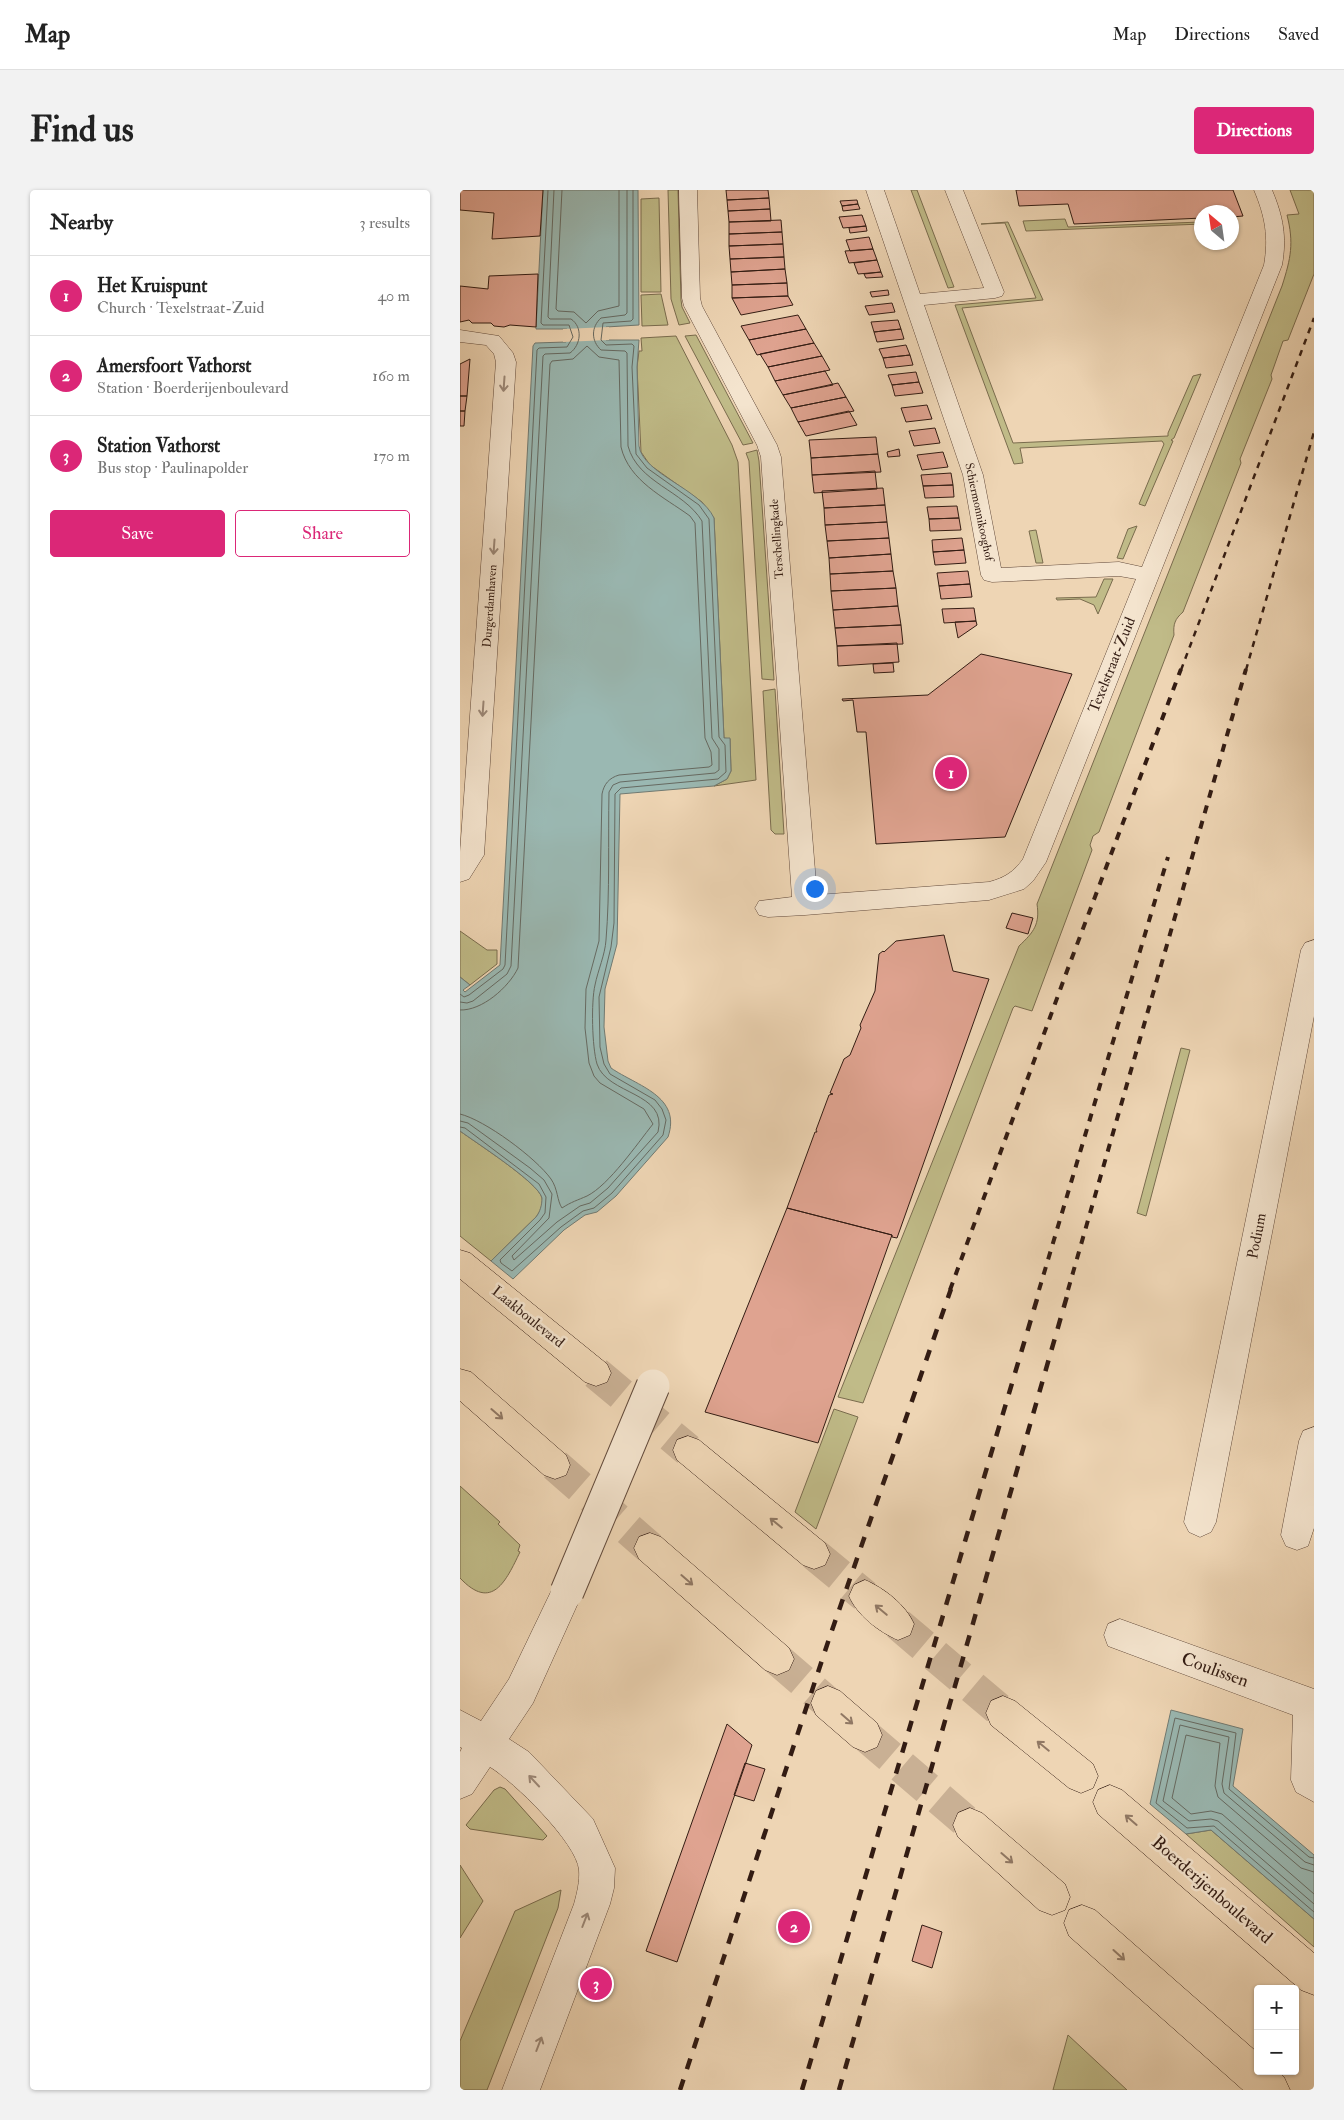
<!DOCTYPE html>
<html lang="en">
<head>
<meta charset="utf-8">
<style>
  :root { --surface:#fff; --page:#f2f2f2; --text:#222; --muted:#767676; --line:#e0e0e0; --accent:#db2777 }
  body { margin:0; font-family:"IM FELL Double Pica",serif; background:var(--page); color:var(--text) }
  .controls { position:absolute; right:15px; bottom:15px; display:grid; overflow:hidden; border-radius:5px; box-shadow:0 1px 4px #0004 }
  .controls button { width:45px; height:45px; display:grid; place-items:center; padding:0; border:0; border-bottom:1px solid var(--line); background:var(--surface); color:var(--text); font:25px sans-serif }
  .compass { position:absolute; left:734px; top:15px; width:45px; height:45px; border-radius:50%; background:var(--surface); box-shadow:0 1px 4px #0004; rotate:331deg }
  .you { position:absolute; left:354px; top:698px; width:18px; height:18px; margin:-12px; border:4px solid #fff; border-radius:50%; background:#1a73e8; box-shadow:0 0 0 8px #1a73e833 }
  .badge { display:grid; place-items:center; width:32px; height:32px; border-radius:50%; background:var(--accent); color:#fff; font-size:16px; font-weight:700 }
  .pin { position:absolute; translate:-50% -50%; border:2px solid #fff; box-shadow:0 1px 5px #0006 }
  .list { margin:0; padding:0; list-style:none }
  h2 { display:flex; justify-content:space-between; align-items:center; height:65px; margin:0; padding:0 20px; font-size:21px }
  h2 small { font-size:16px; font-weight:400; color:var(--muted) }
  .list li { display:grid; grid-template-columns:32px 1fr auto; gap:15px; align-items:center; box-sizing:border-box; height:80px; padding:0 20px; border-top:1px solid var(--line) }
  .list b { display:block; font-size:19px; white-space:nowrap }
  .list p { margin:0; font-size:16px; white-space:nowrap; color:var(--muted) }
  .list em { font-size:16px; font-style:normal; color:var(--muted) }
  .actions { display:flex; gap:10px; padding:15px 20px }
  .actions a { flex:1; padding:11px 0; border:1px solid var(--accent); border-radius:5px; text-align:center; font-size:18px; color:var(--accent) }
  .actions .main { background:var(--accent); color:#fff }
  .map { position:relative; flex:none; width:854px; height:1900px; overflow:hidden; border-radius:5px }
  header { display:flex; align-items:center; gap:30px; box-sizing:border-box; height:70px; padding:0 25px; background:var(--surface); border-bottom:1px solid var(--line) }
  header strong { font-size:24px }
  nav { display:flex; gap:28px; margin-inline-start:auto; font-size:18px }
  .intro { display:flex; align-items:center; justify-content:space-between; box-sizing:border-box; height:120px; padding:0 30px }
  h1 { margin:0; font-size:35px }
  .button { padding:12px 22px; border-radius:5px; background:var(--accent); color:#fff; font-size:18px; font-weight:700 }
  main { display:flex; gap:30px; padding:0 30px }
  aside { flex:1; background:var(--surface); border-radius:5px; box-shadow:0 1px 4px #0004 }
  .map>svg:first-child { display:block }
</style>
</head>
<body>
<header>
<strong>Map</strong>
<nav><a>Map</a><a>Directions</a><a>Saved</a></nav>
</header>
<div class="intro"><h1>Find us</h1><a class="button">Directions</a></div>
<main>
<aside>
<h2>Nearby<small>3 results</small></h2>
<ul class="list">
<li><span class="badge">1</span><div><b>Het Kruispunt</b><p>Church · Texelstraat-Zuid</p></div><em>40 m</em></li>
<li><span class="badge">2</span><div><b>Amersfoort Vathorst</b><p>Station · Boerderijenboulevard</p></div><em>160 m</em></li>
<li><span class="badge">3</span><div><b>Station Vathorst</b><p>Bus stop · Paulinapolder</p></div><em>170 m</em></li>
</ul>
<div class="actions"><a class="main">Save</a><a>Share</a></div>
</aside>
<div class="map">
<svg width="854" height="1900" viewBox="0 0 854 1900">
  <rect width="100%" height="100%" fill="#eed5b4"/>
  <filter id="stains"><feTurbulence type="fractalNoise" baseFrequency=".004" numOctaves="4"/><feColorMatrix values="0 0 0 0 .2 0 0 0 0 .09 0 0 0 0 .02 0 0 0 .5 -.17"/></filter>
  <radialGradient id="worn" r=".72"><stop offset=".6" stop-color="#630" stop-opacity="0"/><stop offset="1" stop-color="#630" stop-opacity=".3"/></radialGradient>
  <path fill="#c0bb88" stroke="#7a6c4e" d="M208,0H218L221,110L222,117L230,133L219,135L211,109Z
    M451,0H457L494,97L488,98Z
    M830,0H854V84L828,150L823,151L811,185L812,189L780,269L781,273L723,422C715,429 713,434 714,445L639,642L633,646L630,655L632,660L572,821L555,816L553,818L403,1213L378,1207L559,756C574,742 580,734 577,714L822,96C831,68 834,53 827,25L839,24Z
    M199,8L201,102H181V9Z
    M605,29L608,37L741,32L742,34L566,41L563,31Z
    M548,32L583,110L502,118L553,253L708,246V243L733,186L741,184L714,248L711,250L713,251L685,316L679,314L704,254L702,251L560,258L563,273L554,274L495,115L576,108L545,33L521,34Z
    M201,104L208,135L182,136L181,105Z
    M236,145L293,253L283,255L225,146Z
    M216,146L272,255L278,272L296,590L254,596L267,589L271,581L270,549L264,548L254,328L242,312L190,275L181,262L177,177L179,161H182L181,148Z
    M297,260L299,271L314,490L302,489L289,271L286,263Z
    M677,336L663,369L657,368L668,339Z
    M576,340L583,373H576L569,341Z
    M644,389H653L638,424L634,415L620,409L597,410L596,408L636,407Z
    M315,499L324,644H315L311,640L303,501Z
    M0,741L27,760H37V774L10,795L0,787Z
    M721,858L730,860L686,1026L677,1023Z
    M0,941C15,952 79,993 82,1008C83,1015 80,1022 76,1027L31,1071L0,1046Z
    M374,1219L398,1227L356,1339L335,1322Z
    M0,1296L40,1332L38,1334L60,1355L58,1361L60,1362C46,1391 32,1422 0,1388Z
    M40,1597L45,1599L87,1646L83,1650L10,1639L6,1635L34,1600Z
    M751,1640L854,1729V1757L726,1644Z
    M0,1675L23,1711L0,1748Z
    M101,1700L98,1718L27,1900H0V1851L55,1721Z
    M608,1845L667,1900H593Z"/>
  <path fill="#9ab8b2" stroke="#717a72" d="M83,0H178L179,135L146,137V150H179L177,177L179,256C183,284 241,299 254,328L264,548H270L271,581L267,589L254,596L160,604L157,754L145,799L144,837L148,871L151,878C177,896 222,906 208,947L156,1006L137,1022L125,1025L104,1040L53,1089L31,1071L76,1027C80,1022 82,1015 82,1008C79,993 15,952 0,941V787L10,795L3,800L5,802L40,775L73,156L75,153L106,152L107,139H76Z
    M711,1520L783,1539L773,1596L854,1665V1729L751,1640L726,1644L690,1614Z"/>
  <path fill="#eed5b4" d="M149,137V150L103,152V139Z"/>
  <g fill="none" stroke-linecap="round" stroke-linejoin="round">
    <path stroke="#666a62" stroke-width="1" d="M102,0L96,119L98,121L114,122L126,133L138,121L159,116V0
      M0,804L4,807L9,805L43,779L45,775L77,160L79,158L107,157L113,147L109,135H83L81,133L88,0
      M0,812L7,813L13,811L47,784L51,776L83,166L85,164L110,163C121,155 123,137 111,129H90L88,127L94,0
      M0,820C22,821 49,797 58,778L90,174L92,171L113,169L127,156L139,167L159,170L161,257C169,291 204,307 230,326L235,333L245,548L251,562L252,575L249,577L159,585C149,588 144,594 142,604L139,751L126,799L125,838L129,873L134,886L140,893L184,919L193,934C177,954 149,995 127,1006C118,1010 111,1012 102,1018C97,1011 98,999 91,989C76,968 25,930 0,924
      M0,931L8,933L70,978L84,990L92,1004L89,1028L52,1066L54,1070L97,1032L120,1016L130,1013L148,998L198,942C208,902 147,905 137,874C132,857 131,812 135,795C138,780 145,765 146,750C150,701 148,651 149,602L153,595L160,592L255,583L259,580V559L252,548L242,331C223,300 178,293 168,256L167,163L165,161L141,160C131,151 131,137 141,128L165,125L167,123V0
      M0,937L5,938L79,994L86,1007L85,1023L80,1030L40,1070L41,1073L52,1081L101,1037L123,1021L134,1018L152,1003L203,945L206,930L202,919L195,910L150,884L144,874L140,857L139,807L151,757L154,733L155,604L161,598L258,589L266,582L265,555L259,547L249,329L239,315L187,278L176,264L172,177L174,156L172,154L146,155L141,150L143,133L171,131L173,129V0
      M854,1668L849,1667L769,1599L776,1543L715,1528L696,1613L727,1638L754,1636L854,1722
      M854,1675L845,1672L764,1603L762,1594L769,1547L720,1535L703,1611L729,1631L751,1629L758,1631L854,1714
      M854,1682L841,1678L758,1607L755,1596L760,1553L726,1545L712,1608L731,1624L751,1621L762,1624L854,1704"/>
  </g>
  <path fill="#dfa390" stroke="#331c13" d="M0,0H83L80,46L32,49L34,23L0,20Z
    M266,0H308L309,8L267,10Z
    M556,0H773L783,26L772,27V22H742V28L614,34L608,14L559,16Z
    M309,8L310,19L268,21L267,10Z
    M397,10L398,14L382,16L380,11Z
    M398,14L400,19L383,21L382,16Z
    M310,19L311,31L269,32L268,21Z
    M402,25L406,36L383,38L379,27Z
    M321,30L322,42L269,44V32Z
    M406,36L407,41L390,43L389,38Z
    M322,42L323,54L269,56V44Z
    M409,47L413,59L390,61L386,50Z
    M323,54L324,67L270,69L269,56Z
    M413,59L417,70L389,73L385,61Z
    M324,67L325,79L271,82L270,69Z
    M417,70L421,82L398,84L394,73Z
    M325,79L327,93L272,95L271,82Z
    M421,82L423,87L406,88L404,84Z
    M78,84L76,137L50,135L44,137L34,136L31,133H12L9,130L0,132V96L28,99L29,86Z
    M327,93L328,106L272,108V95Z
    M428,100L429,105L412,107L410,102Z
    M328,106L333,115L281,125L272,108Z
    M432,113L435,122L409,125L405,116Z
    M338,125L346,139L289,150L281,136Z
    M438,130L441,139L414,142L411,132Z
    M346,139L354,153L297,165L289,150Z
    M441,139L444,149L417,152L414,142Z
    M354,153L362,166L308,177L300,164Z
    M446,155L450,165L423,168L419,159Z
    M450,165L453,175L426,178L423,168Z
    M362,166L370,180L315,191L308,177Z
    M10,169L7,206H0V174Z
    M365,181L373,195L323,205L315,191Z
    M456,182L459,192L432,195L428,185Z
    M459,192L463,203L435,206L432,195Z
    M378,193L386,207L331,218L323,205Z
    M0,206H7L5,221H0Z
    M386,207L394,221L338,232L331,218Z
    M467,215L472,229L446,232L441,218Z
    M0,221H5L4,236H0Z
    M389,221L397,235L346,246L338,232Z
    M475,238L480,253L454,256L449,241Z
    M416,247L418,264L351,268L349,250Z
    M439,259L440,266L428,267L427,262Z
    M483,262L488,277L462,280L457,265Z
    M418,264L421,282L352,285L351,268Z
    M415,281L417,299L354,303L352,285Z
    M491,283L493,295L463,296L461,285Z
    M493,295L494,307L465,308L463,296Z
    M423,298L425,315L364,318L362,301Z
    M425,315L427,332L365,335L364,318Z
    M497,316L499,328L469,329L467,317Z
    M499,328L501,340L470,341L469,329Z
    M427,332L429,348L367,351L365,335Z
    M429,348L431,364L369,368L367,351Z
    M502,348L504,360L473,362L472,350Z
    M504,360L506,373L475,375L473,362Z
    M431,364L433,381L370,384L369,368Z
    M433,381L436,398L371,401L370,384Z
    M508,381L510,394L479,396L477,383Z
    M510,394L512,407L481,409L479,396Z
    M436,398L438,416L373,420L371,401Z
    M438,416L441,435L375,438L373,420Z
    M514,418L516,431L484,433L482,419Z
    M516,431L517,435L498,448L495,432Z
    M441,435L443,454L377,456L375,438Z
    M437,453L439,472L378,476L377,456Z
    M521,464L612,484L545,647L416,654L406,542H397L393,510L383,511L382,509L468,505Z
    M433,473L434,482L414,483L413,474Z
    M552,723L573,728L568,744L546,738Z
    M484,745L493,781L529,789L437,1048L432,1047V1045L327,1018L355,942H357L356,940L369,905L373,904L370,903L384,869L390,865L401,838L400,835L415,801L419,764L423,761L424,762L436,751Z
    M327,1018L432,1045L358,1253L245,1222Z
    M267,1534L292,1555L217,1772L186,1761Z
    M285,1573L305,1579L294,1611L274,1605Z
    M462,1735L482,1742L472,1778L452,1771Z"/>
  <g fill="none" stroke-linecap="round" stroke-linejoin="round">
    <path stroke="#c9b094" stroke-width="33" stroke-dasharray="33 16" stroke-linecap="butt" d="M136,1183L228,1260
      M95,1275L190,1358
      M354,1364L405,1406
      M438,1434L543,1523
      M317,1469L368,1513
      M405,1545L510,1635"/>
    <defs>
      <path id="minor" d="M219,0H237L240,108L242,116L317,255L321,267L357,705L529,692C544,688 554,682 563,669L676,389L659,386L532,392L524,390L521,385L503,285L406,0H424L460,104L524,98L485,0H503L544,102L542,106L535,108L464,115L523,285L541,378L659,372L682,377L804,75C809,47 805,26 794,0H812C823,26 827,47 822,75L586,672L573,691L564,699L529,710L345,725L308,727L299,725L295,718L299,711L332,707L301,267L297,255L224,116L222,108Z
        M0,140L39,146L53,163L56,172L24,665L9,689L0,692V662L36,172L34,164L26,155L0,152Z
        M854,750V826L756,1332L751,1342L740,1347L729,1342L724,1332L841,760L845,753Z
        M854,1237V1338L848,1356L837,1360L826,1356L821,1345L839,1251L843,1241Z
        M107,1386L118,1391L123,1402L73,1513L49,1549L69,1562L133,1629L155,1678L154,1698L150,1714L80,1900H42L114,1714C117,1703 120,1691 119,1680C117,1653 53,1591 30,1577L12,1604L0,1609V1562L2,1558L0,1557V1520L21,1531L49,1489L96,1391Z
        M660,1429L854,1499V1612L836,1602L831,1590L833,1525L648,1456L644,1445L648,1434Z"/>
      <path id="major" d="M0,1060L10,1063L147,1174L151,1183L147,1192L136,1196L125,1192L0,1089Z
        M0,1179L11,1182L106,1265L110,1275L106,1285L95,1289L84,1285L0,1211Z
        M228,1246L239,1250L365,1353L370,1364L365,1375L354,1379L343,1375L217,1270L213,1260L217,1250Z
        M190,1343L201,1347L329,1458L334,1469L329,1480L317,1485L305,1480L179,1369L174,1358L179,1347Z
        M405,1390C424,1398 446,1415 454,1434L450,1445L438,1450C419,1442 397,1425 389,1406L394,1395Z
        M368,1496L380,1501L417,1533L422,1545L417,1557L405,1562L393,1557L356,1525L351,1513L356,1501Z
        M543,1506L555,1511L633,1574L638,1586L633,1598L621,1603L609,1598L531,1535L526,1523L531,1511Z
        M650,1595L662,1600L854,1763V1805L841,1800L638,1624L633,1612L638,1600Z
        M510,1618L522,1623L605,1694L610,1707L605,1720L592,1725L579,1720L498,1647L493,1635L498,1623Z
        M622,1715L635,1720L798,1863V1881H818L824,1887L830,1900H783L609,1746L604,1733L609,1720Z"/>
    </defs>
    <use href="#minor" stroke="#624a3b" stroke-width="1"/>
    <use href="#major" stroke="#331c13" stroke-width="1"/>
    <use href="#minor" fill="#f4e4ce" fill-rule="evenodd"/>
    <use href="#major" fill="#eed5b4" fill-rule="evenodd"/>
    <path stroke="#331c13" stroke-width="2.5" stroke-dasharray="6 6" stroke-linecap="butt" d="M721,480L854,128
      M786,480L854,242"/>
    <path stroke="#331c13" stroke-width="4" stroke-dasharray="8 8" stroke-linecap="butt" d="M490,1100L607,781L721,479
      M579,1100L708,667
      M608,1100L786,479"/>
    <path stroke="#331c13" stroke-width="4.5" stroke-dasharray="11 11" stroke-linecap="butt" d="M220,1900L370,1446L491,1099
      M342,1900L580,1099
      M379,1900L609,1099"/>
    <defs>
      <path id="minor-bridge" d="M107,1402L193,1196"/>
    </defs>
    <use href="#minor-bridge" stroke="#624a3b" stroke-width="35" stroke-linecap="butt"/>
    <use href="#minor-bridge" stroke="#f4e4ce" stroke-width="33"/>
  </g>
  <defs><path id="oneway-shaft" d="M-6 0H5M1.5-3L5.5 0L1.5 3" fill="none" stroke-width="1.6" stroke-linecap="round" stroke-linejoin="round" transform="scale(1.25)"/></defs>
  <g stroke="#9d8a7a">
    <use href="#oneway-shaft" transform="translate(44 194) rotate(94)"/>
    <use href="#oneway-shaft" transform="translate(34 357) rotate(94)"/>
    <use href="#oneway-shaft" transform="translate(23 519) rotate(94)"/>
    <use href="#oneway-shaft" transform="translate(74 1591) rotate(-133)"/>
    <use href="#oneway-shaft" transform="translate(125 1730) rotate(-69)"/>
    <use href="#oneway-shaft" transform="translate(79 1854) rotate(-69)"/>
  </g>
  <g stroke="#907864">
    <use href="#oneway-shaft" transform="translate(37 1224) rotate(41)"/>
    <use href="#oneway-shaft" transform="translate(316 1333) rotate(-141)"/>
    <use href="#oneway-shaft" transform="translate(227 1390) rotate(41)"/>
    <use href="#oneway-shaft" transform="translate(421 1420) rotate(-140)"/>
    <use href="#oneway-shaft" transform="translate(387 1529) rotate(41)"/>
    <use href="#oneway-shaft" transform="translate(583 1556) rotate(-141)"/>
    <use href="#oneway-shaft" transform="translate(671 1630) rotate(-139)"/>
    <use href="#oneway-shaft" transform="translate(547 1668) rotate(41)"/>
    <use href="#oneway-shaft" transform="translate(659 1765) rotate(42)"/>
  </g>
  <g text-anchor="middle" dominant-baseline="central" stroke-width="5" stroke-linejoin="round" paint-order="stroke">
    <g font-size="12" fill="#331c13" stroke="#f4e4ce">
      <text transform="translate(519 322) rotate(78)">Schiermonnikooghof</text>
      <text transform="translate(317 349) rotate(-94)">Terschellingkade</text>
      <text transform="translate(30 416) rotate(-86)">Durgerdamhaven</text>
    </g>
    <g font-size="15" fill="#331c13" stroke="#f4e4ce">
      <text transform="translate(652 475) rotate(-68)">Texelstraat-Zuid</text>
      <text transform="translate(797 1046) rotate(-79)">Podium</text>
      <text transform="translate(68 1127) rotate(39)">Laakboulevard</text>
    </g>
    <g font-size="18" fill="#331c13" stroke="#f4e4ce">
      <text transform="translate(755 1480) rotate(20)">Coulissen</text>
      <text transform="translate(752 1700) rotate(41)">Boerderijenboulevard</text>
    </g>
  </g>
  <rect width="100%" height="100%" filter="url(#stains)"/>
  <rect width="100%" height="100%" fill="url(#worn)"/>
</svg>
<div class="controls">
<button>+</button>
<button>−</button>
</div>
<svg class="compass" viewBox="-18 -18 36 36"><path d="M0-13l5 13h-10z" fill="#e53935"/><path d="M0 13l5-13h-10z" fill="#767676"/></svg>
<div class="you"></div>
<div class="pin badge" style="left:491px;top:583px">1</div>
<div class="pin badge" style="left:334px;top:1737px">2</div>
<div class="pin badge" style="left:136px;top:1794px">3</div>
</div>
</main>
</body>
</html>
